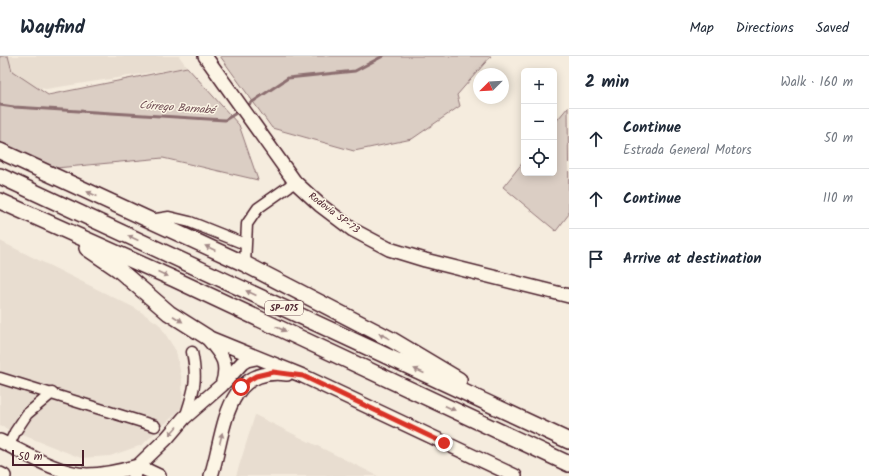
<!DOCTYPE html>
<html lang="en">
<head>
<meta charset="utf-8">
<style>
  :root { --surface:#fff; --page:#f6f6f7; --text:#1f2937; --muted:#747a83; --line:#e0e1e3 }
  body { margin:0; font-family:Kalam,sans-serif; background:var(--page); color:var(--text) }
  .controls { position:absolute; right:12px; top:12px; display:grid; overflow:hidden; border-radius:6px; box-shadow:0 2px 10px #0003 }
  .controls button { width:36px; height:36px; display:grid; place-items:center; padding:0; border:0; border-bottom:1px solid var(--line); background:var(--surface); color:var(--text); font:20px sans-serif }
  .compass { position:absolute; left:473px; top:12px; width:36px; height:36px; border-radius:50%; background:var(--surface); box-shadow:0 2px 10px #0003; rotate:246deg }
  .scale { position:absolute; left:12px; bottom:10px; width:72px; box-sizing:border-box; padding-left:4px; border:2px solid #4a1f2b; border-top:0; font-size:11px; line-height:14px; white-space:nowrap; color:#4a1f2b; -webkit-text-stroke:3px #fcf5e5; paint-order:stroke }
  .stop { position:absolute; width:12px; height:12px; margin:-9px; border:3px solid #d93025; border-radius:50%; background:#fff }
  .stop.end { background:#d93025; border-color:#fff; box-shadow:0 1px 4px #0008 }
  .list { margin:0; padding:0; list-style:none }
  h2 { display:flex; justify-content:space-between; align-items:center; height:52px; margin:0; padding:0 16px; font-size:17px }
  h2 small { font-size:13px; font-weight:400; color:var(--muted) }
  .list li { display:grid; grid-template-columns:26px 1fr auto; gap:12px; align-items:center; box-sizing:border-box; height:60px; padding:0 16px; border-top:1px solid var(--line) }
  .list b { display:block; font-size:15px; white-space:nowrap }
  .list p { margin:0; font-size:13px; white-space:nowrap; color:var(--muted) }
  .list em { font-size:13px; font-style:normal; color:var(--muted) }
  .icon { flex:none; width:22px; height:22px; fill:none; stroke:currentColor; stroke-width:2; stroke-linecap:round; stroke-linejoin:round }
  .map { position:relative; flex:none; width:569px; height:420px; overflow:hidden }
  header { display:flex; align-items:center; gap:24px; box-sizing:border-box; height:56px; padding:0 20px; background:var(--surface); border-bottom:1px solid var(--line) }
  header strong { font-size:19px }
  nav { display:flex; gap:22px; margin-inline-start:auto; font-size:14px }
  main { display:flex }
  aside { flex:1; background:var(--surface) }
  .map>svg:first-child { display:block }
</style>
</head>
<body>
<header>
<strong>Wayfind</strong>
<nav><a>Map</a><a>Directions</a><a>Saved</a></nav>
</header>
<main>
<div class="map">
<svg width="569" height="420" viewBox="0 0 569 420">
  <rect width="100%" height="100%" fill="#f5ecde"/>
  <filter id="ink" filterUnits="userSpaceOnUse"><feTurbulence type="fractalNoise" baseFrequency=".025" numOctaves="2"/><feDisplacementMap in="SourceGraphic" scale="8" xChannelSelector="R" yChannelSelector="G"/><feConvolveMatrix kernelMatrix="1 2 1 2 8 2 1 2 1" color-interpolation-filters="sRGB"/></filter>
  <g filter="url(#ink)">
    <path fill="#e8ddd0" d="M0,0H179L187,11L46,33L0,24Z
      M0,185L135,252L159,268L176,295L182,324L183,351L142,389L110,400L81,402L0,370Z
      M255,359L378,420H236Z"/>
    <path fill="#dbcec4" stroke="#927678" d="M0,0H8L12,15L48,39L187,11L239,69L258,124L163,102L56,112L0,87Z
      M220,0H491L457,39L460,50L412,83L354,95L272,72Z
      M568,51L569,158L556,175L503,131L524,105V117H554V68Z"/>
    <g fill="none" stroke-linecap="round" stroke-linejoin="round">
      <path stroke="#8c6e70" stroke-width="3" d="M0,49L14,51L225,64L241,54
        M245,51L288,22L355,15L383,0"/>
      <defs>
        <path id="minor" d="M150,164L169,161L190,166L245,188
          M245,208L247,168L258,152L295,126
          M0,322L155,370
          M185,362C194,334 198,325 192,296
          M9,389L15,376L27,358L52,337"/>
        <path id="major" d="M205,0L295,126L320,149L353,174L389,193L425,204L569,240
          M207,281L303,320L515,420
          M209,284C223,300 229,308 222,329
          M0,385C25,397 58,418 87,419C105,419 121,415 138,410
          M138,410L159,420
          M0,418L4,420
          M134,420L138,410L167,382L184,362L222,329L242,307L247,304L256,302
          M211,420C225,376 224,309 287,318"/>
        <path id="highway" d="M0,95L245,208L392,284L459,324
          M0,120L569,385
          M0,145L174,223L569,408
          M87,192L118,213L169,257L207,281"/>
      </defs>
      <use href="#minor" stroke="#4a1f2b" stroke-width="13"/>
      <use href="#major" stroke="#4a1f2b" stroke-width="16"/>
      <use href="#highway" stroke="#4a1f2b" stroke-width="18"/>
      <use href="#minor" stroke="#fcf5e5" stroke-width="10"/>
      <use href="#major" stroke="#fcf5e5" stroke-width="13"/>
      <use href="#highway" stroke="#fcf5e5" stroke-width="15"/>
    </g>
    <defs><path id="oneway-solid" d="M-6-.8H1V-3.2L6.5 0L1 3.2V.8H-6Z"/></defs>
    <g fill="#a38a88">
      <use href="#oneway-solid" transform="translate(92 138) rotate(-155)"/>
      <use href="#oneway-solid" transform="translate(133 182) rotate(-155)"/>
      <use href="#oneway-solid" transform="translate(210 192) rotate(-155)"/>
      <use href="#oneway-solid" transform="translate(163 218) rotate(24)"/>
      <use href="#oneway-solid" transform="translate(251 237) rotate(-155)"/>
      <use href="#oneway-solid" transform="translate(178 263) rotate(33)"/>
      <use href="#oneway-solid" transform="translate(281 273) rotate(25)"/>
      <use href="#oneway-solid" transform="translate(384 280) rotate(-153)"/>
      <use href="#oneway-solid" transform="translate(419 315) rotate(-155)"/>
      <use href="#oneway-solid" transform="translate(450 352) rotate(25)"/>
      <use href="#oneway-solid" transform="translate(173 375) rotate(132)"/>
      <use href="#oneway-solid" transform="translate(221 382) rotate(-77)"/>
    </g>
  </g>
  <g fill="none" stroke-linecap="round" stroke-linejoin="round" filter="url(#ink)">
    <path stroke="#d93025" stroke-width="5" d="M241,331L249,324L256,320L273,316L303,320L444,387"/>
  </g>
  <g text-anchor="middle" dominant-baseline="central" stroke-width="3" stroke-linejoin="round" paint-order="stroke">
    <rect fill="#fcf5e5" stroke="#7f5f63" stroke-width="1" x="265" y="245" width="38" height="14" rx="3"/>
    <g font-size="9" font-weight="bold" fill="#4a1f2b">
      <text x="284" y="252">SP-075</text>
    </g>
    <g font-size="10" fill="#4a1f2b" stroke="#fcf5e5">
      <text transform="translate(334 157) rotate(37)">Rodovia SP-73</text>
    </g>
    <g font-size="11" font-style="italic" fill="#704d53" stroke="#fcf5e5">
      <text transform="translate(177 52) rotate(4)">Córrego Barnabé</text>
    </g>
  </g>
</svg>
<div class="controls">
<button>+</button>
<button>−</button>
<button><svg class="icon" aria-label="locate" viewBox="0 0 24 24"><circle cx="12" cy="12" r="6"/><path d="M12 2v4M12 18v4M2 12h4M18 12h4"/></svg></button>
</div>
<svg class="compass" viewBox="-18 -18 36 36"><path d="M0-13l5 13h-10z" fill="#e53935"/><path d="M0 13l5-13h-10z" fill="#747a83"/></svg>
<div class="scale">50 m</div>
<div class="stop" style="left:241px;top:331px"></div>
<div class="stop end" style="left:444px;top:387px"></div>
</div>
<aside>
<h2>2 min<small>Walk · 160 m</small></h2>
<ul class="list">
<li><svg class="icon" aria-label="ahead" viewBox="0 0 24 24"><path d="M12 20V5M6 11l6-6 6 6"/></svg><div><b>Continue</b><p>Estrada General Motors</p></div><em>50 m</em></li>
<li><svg class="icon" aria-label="ahead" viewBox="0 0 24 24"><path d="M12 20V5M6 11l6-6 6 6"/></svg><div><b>Continue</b></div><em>110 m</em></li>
<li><svg class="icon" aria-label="arrive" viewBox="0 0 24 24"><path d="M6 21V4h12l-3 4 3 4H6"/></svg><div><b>Arrive at destination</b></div></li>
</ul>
</aside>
</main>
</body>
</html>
